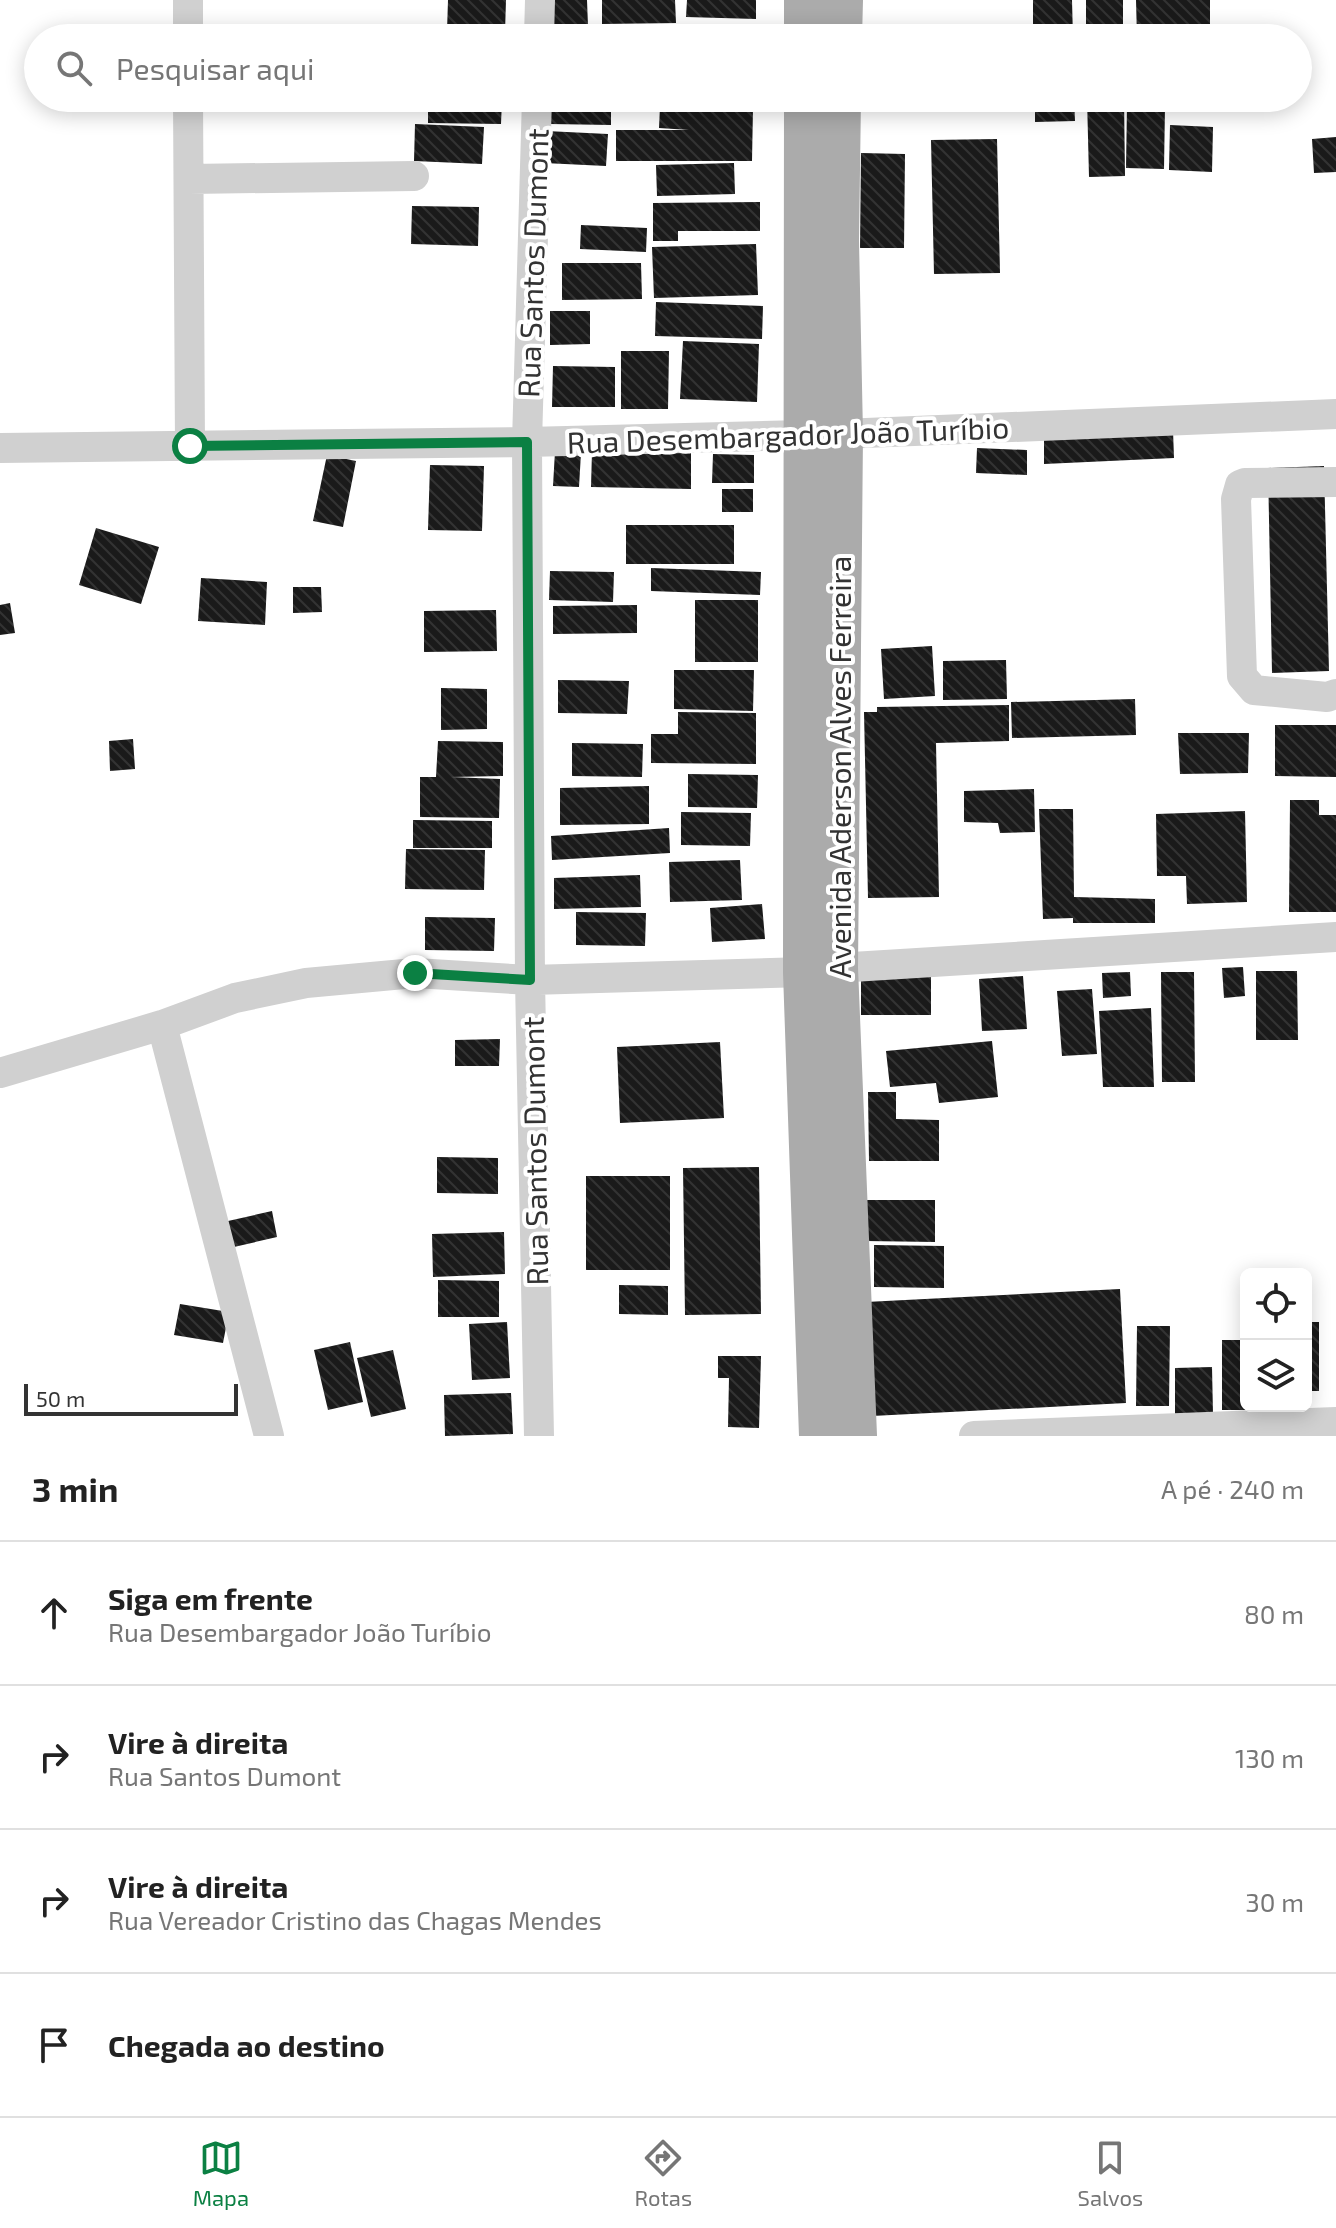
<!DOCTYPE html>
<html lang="pt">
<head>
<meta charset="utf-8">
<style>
  :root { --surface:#fff; --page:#f2f2f2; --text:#222; --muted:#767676; --line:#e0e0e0; --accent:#0b8043 }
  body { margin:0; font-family:"Exo 2",sans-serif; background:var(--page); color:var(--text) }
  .controls { position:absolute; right:24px; bottom:24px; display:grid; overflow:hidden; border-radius:12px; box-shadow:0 4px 20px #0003 }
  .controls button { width:72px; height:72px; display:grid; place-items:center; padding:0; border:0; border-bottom:2px solid var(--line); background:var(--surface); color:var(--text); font:40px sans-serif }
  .scale { position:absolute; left:24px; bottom:20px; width:214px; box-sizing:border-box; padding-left:8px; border:4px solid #333; border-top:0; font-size:22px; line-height:28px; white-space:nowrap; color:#333; -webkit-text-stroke:6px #fff; paint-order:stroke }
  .stop { position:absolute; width:24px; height:24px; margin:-18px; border:6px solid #0b8043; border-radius:50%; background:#fff }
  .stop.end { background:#0b8043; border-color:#fff; box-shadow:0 2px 8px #0008 }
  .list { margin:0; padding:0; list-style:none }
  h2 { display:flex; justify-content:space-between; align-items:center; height:104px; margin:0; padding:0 32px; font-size:34px }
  h2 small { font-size:26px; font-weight:400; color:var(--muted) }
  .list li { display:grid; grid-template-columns:52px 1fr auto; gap:24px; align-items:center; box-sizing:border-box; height:144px; padding:0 32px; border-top:2px solid var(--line) }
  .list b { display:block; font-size:30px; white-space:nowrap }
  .list p { margin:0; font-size:26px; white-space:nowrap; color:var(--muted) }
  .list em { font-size:26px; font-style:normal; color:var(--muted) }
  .icon { flex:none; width:44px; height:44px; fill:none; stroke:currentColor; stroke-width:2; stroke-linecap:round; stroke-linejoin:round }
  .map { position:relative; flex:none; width:1336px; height:1436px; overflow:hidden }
  .search { position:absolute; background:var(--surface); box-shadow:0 4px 20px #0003; left:24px; right:24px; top:24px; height:88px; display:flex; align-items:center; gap:20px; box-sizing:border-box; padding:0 28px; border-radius:44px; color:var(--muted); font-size:30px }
  .sheet { height:680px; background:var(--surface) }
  nav { display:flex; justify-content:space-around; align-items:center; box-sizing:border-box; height:112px; border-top:2px solid var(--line); background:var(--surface); font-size:22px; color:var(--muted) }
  nav a { display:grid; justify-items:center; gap:4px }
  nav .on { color:var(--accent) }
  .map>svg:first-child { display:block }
</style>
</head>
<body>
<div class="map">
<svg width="1336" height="1436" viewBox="0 0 1336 1436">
  <defs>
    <pattern id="building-back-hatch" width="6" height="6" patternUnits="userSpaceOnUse" patternTransform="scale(2)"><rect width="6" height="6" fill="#1a1a1a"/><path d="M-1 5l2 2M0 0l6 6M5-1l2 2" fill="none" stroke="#333"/></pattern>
  </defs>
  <rect width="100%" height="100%" fill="#fff"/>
  <path fill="url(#building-back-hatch)" d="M448,0H506L505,32L447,31Z
    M550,0H587L588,26H550Z
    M602,0H675L676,23L602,24Z
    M687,0H756V19L686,17Z
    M1033,0H1072L1073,38H1033Z
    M1086,0H1123V38H1086Z
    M1136,0H1210V38H1137Z
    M428,98L502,100L501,124L428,123Z
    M550,98H611V125L550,124Z
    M1035,98H1074L1075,121L1035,122Z
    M1087,98H1124L1125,176L1089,177Z
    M1127,105L1165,106L1164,169L1126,168Z
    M660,106L753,108L752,161H616V130H689L659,128Z
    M415,124L484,127L482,164L414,161Z
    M1170,125L1213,127L1212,172L1169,170Z
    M546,131L608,134L606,166L544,163Z
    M1336,137V172L1314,173L1312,139Z
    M997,139L1000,273L934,274L931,140Z
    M861,153L905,154L904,248H860Z
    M734,163L735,194L657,196L656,165Z
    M760,202V231H678V241H653V203Z
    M412,206L479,207L478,246L411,244Z
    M581,225L647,228L646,252L580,249Z
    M756,244L758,295L654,298L652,247Z
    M562,263H641L642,299L562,300Z
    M656,302L763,306L762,339L655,336Z
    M550,311H590V344L550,345Z
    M683,341L759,344L757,402L680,399Z
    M621,351H669L668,409H621Z
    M553,366L615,367V407H552Z
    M1173,430L1174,458L1044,464V435Z
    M977,448L1027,450V475L976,473Z
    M555,451L581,453L579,487L553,486Z
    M592,451L691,453V489L591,487Z
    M713,454L754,455V483H712Z
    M327,455L356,461L343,527L313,521Z
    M430,465L484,466L482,531L428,530Z
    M1324,466L1329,671L1272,673L1268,468Z
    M722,489H753V512H722Z
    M626,525H734V564H626Z
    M96,528L159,547L141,604L79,585Z
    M651,568L761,572L760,595L651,591Z
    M550,571L614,572L613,602L549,600Z
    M201,578L267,582L265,625L198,621Z
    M293,587H321L322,612L293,613Z
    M695,600H758V662H695Z
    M10,603L15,633L0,635V605Z
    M637,605V633L553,634V606Z
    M496,610L497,651L424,652V611Z
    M932,646L935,696L884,699L881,649Z
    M1006,660L1007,699L943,700V661Z
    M674,670H754L753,711L674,709Z
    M558,680L629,681L627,714L558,713Z
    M441,688L487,689V729L441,730Z
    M1135,699L1136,735L1012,738L1011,702Z
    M1009,705V741L936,743L939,897L868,898L864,712H877V707Z
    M678,712L756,713V764L651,763V734H678Z
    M1275,725H1336V777L1275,776Z
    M1178,733H1249L1248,773L1180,774Z
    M133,739L135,769L110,771L109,741Z
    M438,741L503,742V776L451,777L500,779L499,818L420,817V777H436Z
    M572,743L643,744L642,777L572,776Z
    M688,774L758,775L757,808L688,807Z
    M649,786V824L560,825V788Z
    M1034,789L1035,832L1000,833L998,823L964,822V791Z
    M1290,800H1319V815H1336V912H1289Z
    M1039,809H1073L1074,897L1155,899V923H1073V918L1043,919Z
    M1245,811L1247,902L1187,904L1186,876H1157L1156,814Z
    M681,812L751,813L750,846L681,845Z
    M413,820L492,821V848H413Z
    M669,828L670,853L552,860L551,836Z
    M406,849L485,850L484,890L405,889Z
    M740,860L742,900L670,902L669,862Z
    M640,875L641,907L554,909V878Z
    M762,904L765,939L712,942L710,908Z
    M576,912L646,913L645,946L576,945Z
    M425,917L495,918L494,951L425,950Z
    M1243,967L1245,996L1224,998L1222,968Z
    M1256,971H1297L1298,1040H1256Z
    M1130,972L1131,996L1103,998L1102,973Z
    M1161,972H1194L1195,1082H1162Z
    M861,973L931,974V1015H861Z
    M1023,976L1027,1029L982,1031L979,979Z
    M1092,989L1097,1054L1062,1056L1057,991Z
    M1151,1008L1154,1087H1103L1099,1011Z
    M500,1039L499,1066H455V1040Z
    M992,1041L998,1097L939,1103L936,1083L890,1087L886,1051Z
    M720,1042L724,1118L620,1123L617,1047Z
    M868,1092H896V1119L939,1120V1161H869Z
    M437,1157L498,1158V1194L437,1193Z
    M759,1167L761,1314L685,1315L683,1168Z
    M586,1176H670V1270H586Z
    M865,1200H935V1242L865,1241Z
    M272,1211L277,1237L234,1247L228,1221Z
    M504,1232L505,1274L433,1277L432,1234Z
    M874,1245L944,1246V1288L874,1287Z
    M438,1280L499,1281V1317H438Z
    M619,1285L668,1286V1315L619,1314Z
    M1120,1289L1126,1403L872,1416L866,1302Z
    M180,1304L229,1312L223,1343L174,1335Z
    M507,1322L510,1378L472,1380L469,1324Z
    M1306,1322H1319V1391H1309V1397H1306Z
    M1137,1326H1170L1169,1406H1136Z
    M1222,1340H1246V1406H1264V1410H1222Z
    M350,1342L363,1402L328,1410L314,1350Z
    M393,1350L406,1409L371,1417L357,1358Z
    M718,1356H761L759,1428L728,1427L729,1378H718Z
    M1212,1367L1213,1414L1175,1415V1368Z
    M511,1393L513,1434L445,1436L444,1395Z"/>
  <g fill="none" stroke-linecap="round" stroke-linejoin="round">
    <path stroke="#d0d0d0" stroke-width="30" d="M188,0V38
      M539,38L540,0
      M188,98L190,446
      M537,98L527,442L530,980L539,1436
      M189,179L414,176
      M0,448L527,442L841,434L1336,414
      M1336,482L1245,483L1240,485L1236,499L1242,676L1254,690L1327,697L1336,694
      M162,1025L269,1436
      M0,1073L162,1025L235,998L306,983L415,973L530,980L805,972L836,968L1336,937
      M974,1436L1336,1422"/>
    <path stroke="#ababab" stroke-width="44" d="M806,0V38
      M840,38L841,0
      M806,98L805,972L821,1436
      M839,98L837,241L841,434L836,968L855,1436"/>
  </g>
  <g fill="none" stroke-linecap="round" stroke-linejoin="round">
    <path stroke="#0b8043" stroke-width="10" d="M190,446L527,442L530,980L415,973"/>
  </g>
  <g text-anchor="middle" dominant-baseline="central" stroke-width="8" stroke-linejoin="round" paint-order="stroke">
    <g font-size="30" fill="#333" stroke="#fff">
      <text transform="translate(532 263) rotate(-88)">Rua Santos Dumont</text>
      <text transform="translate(788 434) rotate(-2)">Rua Desembargador João Turíbio</text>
      <text transform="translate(839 767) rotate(-90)">Avenida Aderson Alves Ferreira</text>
      <text transform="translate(534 1151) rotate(-91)">Rua Santos Dumont</text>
    </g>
  </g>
</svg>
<div class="controls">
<button><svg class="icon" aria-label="locate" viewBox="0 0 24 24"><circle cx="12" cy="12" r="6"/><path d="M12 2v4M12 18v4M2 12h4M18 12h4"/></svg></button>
<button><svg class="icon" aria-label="layers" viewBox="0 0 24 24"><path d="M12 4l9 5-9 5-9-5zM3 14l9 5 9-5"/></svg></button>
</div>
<div class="scale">50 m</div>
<div class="stop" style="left:190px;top:446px"></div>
<div class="stop end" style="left:415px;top:973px"></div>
<div class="search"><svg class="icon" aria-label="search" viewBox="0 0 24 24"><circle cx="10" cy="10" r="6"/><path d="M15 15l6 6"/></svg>Pesquisar aqui</div>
</div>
<section class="sheet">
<h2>3 min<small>A pé · 240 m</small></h2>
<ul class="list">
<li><svg class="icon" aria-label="ahead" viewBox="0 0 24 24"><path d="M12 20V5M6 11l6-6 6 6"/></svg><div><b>Siga em frente</b><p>Rua Desembargador João Turíbio</p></div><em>80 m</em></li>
<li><svg class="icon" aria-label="right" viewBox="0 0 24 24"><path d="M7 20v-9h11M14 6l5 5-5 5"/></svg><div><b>Vire à direita</b><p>Rua Santos Dumont</p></div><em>130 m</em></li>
<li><svg class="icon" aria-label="right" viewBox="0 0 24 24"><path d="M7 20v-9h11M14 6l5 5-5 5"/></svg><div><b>Vire à direita</b><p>Rua Vereador Cristino das Chagas Mendes</p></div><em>30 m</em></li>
<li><svg class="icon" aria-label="arrive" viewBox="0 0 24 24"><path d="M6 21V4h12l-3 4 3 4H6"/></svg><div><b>Chegada ao destino</b></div></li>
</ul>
</section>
<nav>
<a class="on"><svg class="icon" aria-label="map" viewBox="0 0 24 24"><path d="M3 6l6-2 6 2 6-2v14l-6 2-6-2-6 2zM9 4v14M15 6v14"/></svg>Mapa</a>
<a><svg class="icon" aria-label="directions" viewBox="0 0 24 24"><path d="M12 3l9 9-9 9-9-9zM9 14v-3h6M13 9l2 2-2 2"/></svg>Rotas</a>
<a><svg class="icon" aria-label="saved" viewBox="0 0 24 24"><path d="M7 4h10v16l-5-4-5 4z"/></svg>Salvos</a>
</nav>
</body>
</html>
